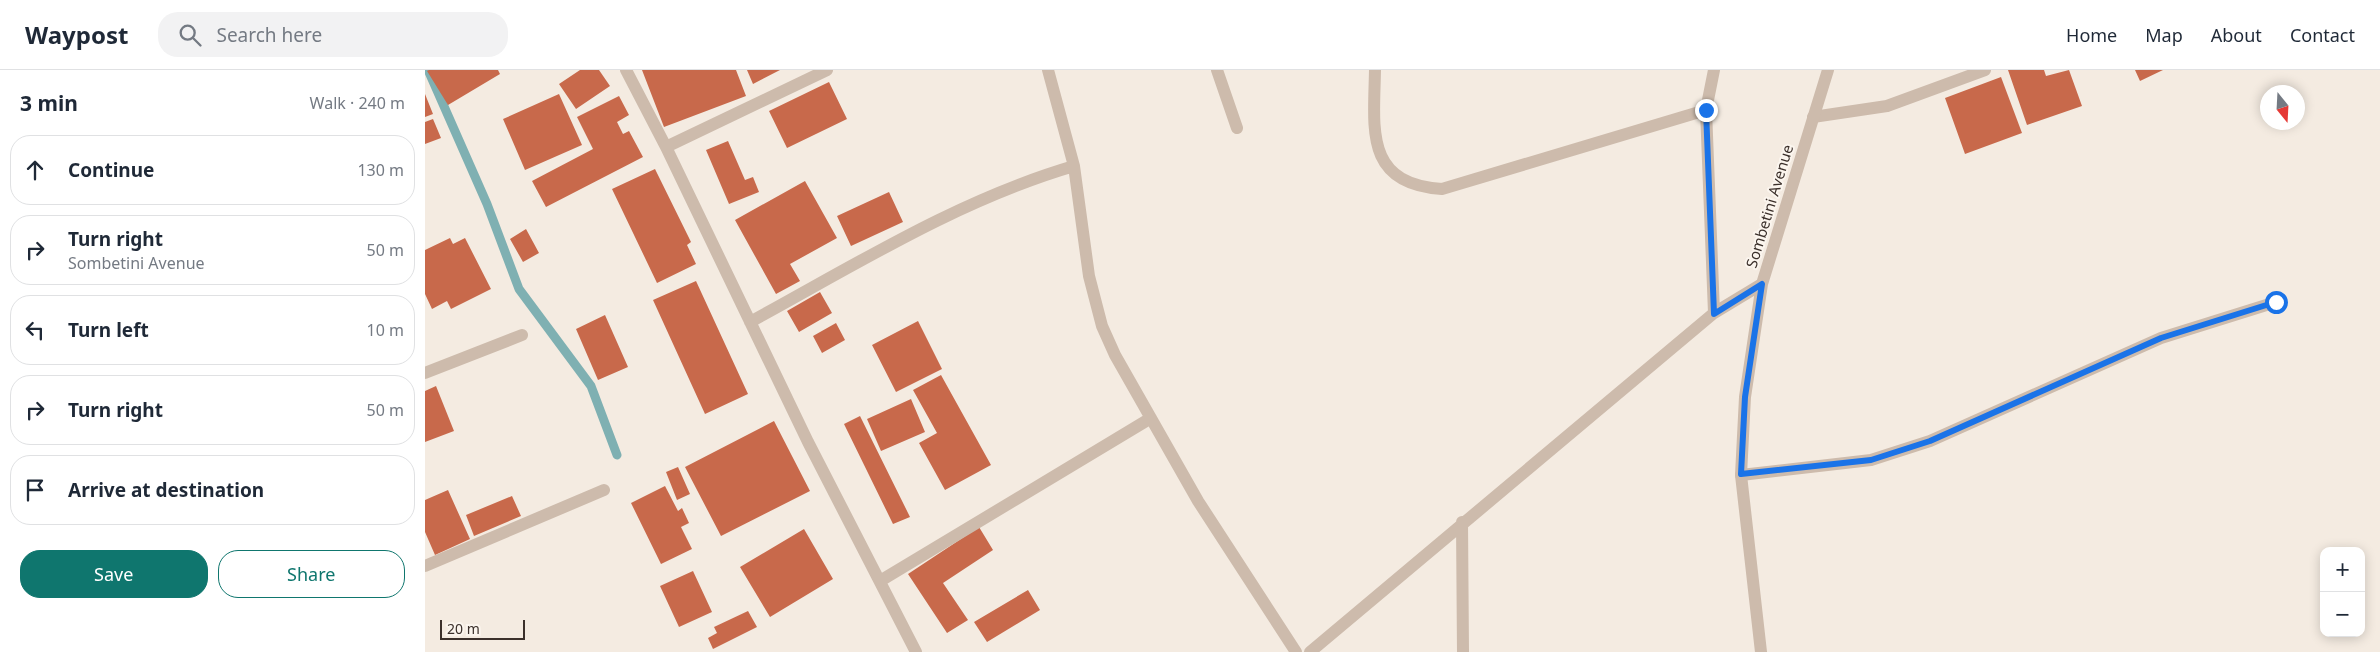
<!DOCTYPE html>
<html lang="en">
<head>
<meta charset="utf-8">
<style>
  :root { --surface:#fff; --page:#f2f2f3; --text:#1f2937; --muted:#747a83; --line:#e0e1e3; --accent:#0f766e }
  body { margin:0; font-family:"Noto Sans",sans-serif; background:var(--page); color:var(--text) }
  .controls { position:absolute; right:15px; bottom:15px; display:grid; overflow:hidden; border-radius:10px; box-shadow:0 2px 12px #0003 }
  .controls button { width:45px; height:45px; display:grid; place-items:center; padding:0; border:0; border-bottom:1px solid var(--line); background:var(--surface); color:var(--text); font:25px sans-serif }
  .compass { position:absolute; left:1835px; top:15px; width:45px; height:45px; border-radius:50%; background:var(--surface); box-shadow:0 2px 12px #0003; rotate:162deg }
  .scale { position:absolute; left:15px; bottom:12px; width:85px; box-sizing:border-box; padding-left:5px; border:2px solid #3b302b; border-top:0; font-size:14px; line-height:18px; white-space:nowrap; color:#3b302b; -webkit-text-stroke:4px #fbf5ee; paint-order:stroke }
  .stop { position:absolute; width:15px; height:15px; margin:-11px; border:4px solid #1a73e8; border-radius:50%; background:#fff }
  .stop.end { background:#1a73e8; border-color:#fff; box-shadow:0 1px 5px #0008 }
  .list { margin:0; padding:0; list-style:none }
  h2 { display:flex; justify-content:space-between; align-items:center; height:65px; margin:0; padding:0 20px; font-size:21px }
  h2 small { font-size:16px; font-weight:400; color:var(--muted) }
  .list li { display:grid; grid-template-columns:32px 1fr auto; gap:15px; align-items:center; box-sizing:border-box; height:70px; margin:0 10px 10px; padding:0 10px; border:1px solid var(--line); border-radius:20px }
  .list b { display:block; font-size:19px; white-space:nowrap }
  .list p { margin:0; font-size:16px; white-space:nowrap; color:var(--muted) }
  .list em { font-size:16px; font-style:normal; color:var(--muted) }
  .actions { display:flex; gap:10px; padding:15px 20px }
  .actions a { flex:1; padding:11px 0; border:1px solid var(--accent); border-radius:20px; text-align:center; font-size:18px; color:var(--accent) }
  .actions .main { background:var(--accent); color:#fff }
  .icon { flex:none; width:28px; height:28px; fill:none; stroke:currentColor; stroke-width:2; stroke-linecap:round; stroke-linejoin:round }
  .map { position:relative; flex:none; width:1955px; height:582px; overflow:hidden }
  header { display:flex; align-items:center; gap:30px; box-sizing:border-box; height:70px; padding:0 25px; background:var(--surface); border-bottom:1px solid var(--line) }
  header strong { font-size:24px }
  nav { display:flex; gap:28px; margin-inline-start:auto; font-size:18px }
  .search { width:350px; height:45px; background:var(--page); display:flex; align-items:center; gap:12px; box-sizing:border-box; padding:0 18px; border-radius:20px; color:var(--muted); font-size:19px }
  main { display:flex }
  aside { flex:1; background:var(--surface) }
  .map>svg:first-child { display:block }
</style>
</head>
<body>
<header>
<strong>Waypost</strong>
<div class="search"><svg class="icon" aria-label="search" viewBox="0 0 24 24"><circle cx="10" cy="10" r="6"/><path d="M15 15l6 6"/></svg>Search here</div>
<nav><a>Home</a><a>Map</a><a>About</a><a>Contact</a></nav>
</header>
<main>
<aside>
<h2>3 min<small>Walk · 240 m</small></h2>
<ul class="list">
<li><svg class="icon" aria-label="ahead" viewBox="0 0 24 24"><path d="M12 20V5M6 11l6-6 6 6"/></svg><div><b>Continue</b></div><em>130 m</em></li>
<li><svg class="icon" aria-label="right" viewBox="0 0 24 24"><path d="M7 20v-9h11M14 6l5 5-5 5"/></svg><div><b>Turn right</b><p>Sombetini Avenue</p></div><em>50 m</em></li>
<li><svg class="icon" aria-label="left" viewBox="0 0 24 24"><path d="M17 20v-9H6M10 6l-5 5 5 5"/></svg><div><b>Turn left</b></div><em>10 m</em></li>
<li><svg class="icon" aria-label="right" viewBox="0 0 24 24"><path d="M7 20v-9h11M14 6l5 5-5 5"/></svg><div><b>Turn right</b></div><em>50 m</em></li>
<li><svg class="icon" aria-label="arrive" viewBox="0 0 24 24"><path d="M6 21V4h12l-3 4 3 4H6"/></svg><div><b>Arrive at destination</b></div></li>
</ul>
<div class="actions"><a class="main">Save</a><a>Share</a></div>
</aside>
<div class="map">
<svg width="1955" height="582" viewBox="0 0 1955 582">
  <rect width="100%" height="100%" fill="#f4ebe1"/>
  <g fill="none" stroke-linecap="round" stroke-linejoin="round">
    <path stroke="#7fb0b2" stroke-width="9" d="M3,0L62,134L94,219L166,316L192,385"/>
  </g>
  <path fill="#c8694b" d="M4,0H73L75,4L23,35L2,1Z
    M155,0H174L185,16L151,39L134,14Z
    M217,0H311L321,26L239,57Z
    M322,0H355L328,14Z
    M1583,0H1619L1621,6L1644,0L1657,36L1602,55Z
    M1710,0H1738L1715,11Z
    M1576,7L1597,63L1540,84L1520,28Z
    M404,12L422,49L362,78L344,41Z
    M0,24L8,44L0,47Z
    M134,24L157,75L100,100L78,49Z
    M194,26L204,45L192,52L198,64L204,61L218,87L121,137L107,111L168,79L152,47Z
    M8,49L16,68L0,74V52Z
    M303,71L320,110L328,107L334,122L304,134L281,80Z
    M230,99L266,172L262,175L271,194L232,213L187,119Z
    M380,111L412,168L365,194L375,211L351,224L310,150Z
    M464,122L478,152L426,176L412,146Z
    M101,159L114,183L98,192L85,169Z
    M25,168L28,174L40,168L66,219L26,239L22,231L7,239L0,224V180Z
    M271,211L323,324L280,344L228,230Z
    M395,222L407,243L374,262L362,241Z
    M180,245L203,297L173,310L151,259Z
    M493,251L517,299L471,322L447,275Z
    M411,253L420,270L397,283L388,266Z
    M516,305L566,395L520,420L494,373L512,363L488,320Z
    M11,316L29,361L0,372V321Z
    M486,329L500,362L456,381L442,349Z
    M435,346L485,447L468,454L419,354Z
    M349,351L385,421L296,466L260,397Z
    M253,397L265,424L252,430L241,402Z
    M240,416L253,441L257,438L264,453L256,457L267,479L236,494L206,433Z
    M23,420L45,469L10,485L0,462V430Z
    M87,426L96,446L49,466L41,445Z
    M554,457L568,480L518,513L543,550L522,563L483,504Z
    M379,459L408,509L345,547L315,497Z
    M268,501L287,542L254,557L235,516Z
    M603,520L615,540L562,572L549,552Z
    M323,541L332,557L288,579L283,568L292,563L289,557Z"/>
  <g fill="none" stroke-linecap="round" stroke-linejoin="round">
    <path stroke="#cdbbac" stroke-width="12" d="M1388,47L1462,36L1560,0
      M1316,405L1446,390L1505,371L1736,268L1851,232"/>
    <path stroke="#cdbbac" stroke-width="12" d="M201,0L241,77L383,372L491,582
      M623,0L649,96L664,206L677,256L690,285L773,431L871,582
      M792,0L812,58
      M950,0C949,59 939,114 1017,119L1281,40
      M241,77L402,0
      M1289,243L1281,40L1289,0
      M325,252C430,195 533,130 649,96
      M0,303L97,265
      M1037,452L1038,582
      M0,496L179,420
      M455,511L726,348
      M885,582L1289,243L1337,214
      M1336,582L1316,405L1320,327L1337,214L1403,0"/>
  </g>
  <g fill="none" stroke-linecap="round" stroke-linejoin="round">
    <path stroke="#1a73e8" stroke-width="6" d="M1281,40L1289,244L1337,214L1320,327L1316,404L1446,390L1505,371L1736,268L1851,232"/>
  </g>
  <g text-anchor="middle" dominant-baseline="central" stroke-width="4" stroke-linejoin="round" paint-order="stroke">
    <g font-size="15" fill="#3b302b" stroke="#fbf5ee">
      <text transform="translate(1344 136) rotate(-73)">Sombetini Avenue</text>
    </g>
  </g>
</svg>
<div class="controls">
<button>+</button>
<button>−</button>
</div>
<svg class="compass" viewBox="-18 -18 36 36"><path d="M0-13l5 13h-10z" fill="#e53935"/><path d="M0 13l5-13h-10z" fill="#747a83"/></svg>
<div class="scale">20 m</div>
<div class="stop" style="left:1851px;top:232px"></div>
<div class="stop end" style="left:1281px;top:40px"></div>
</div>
</main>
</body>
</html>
